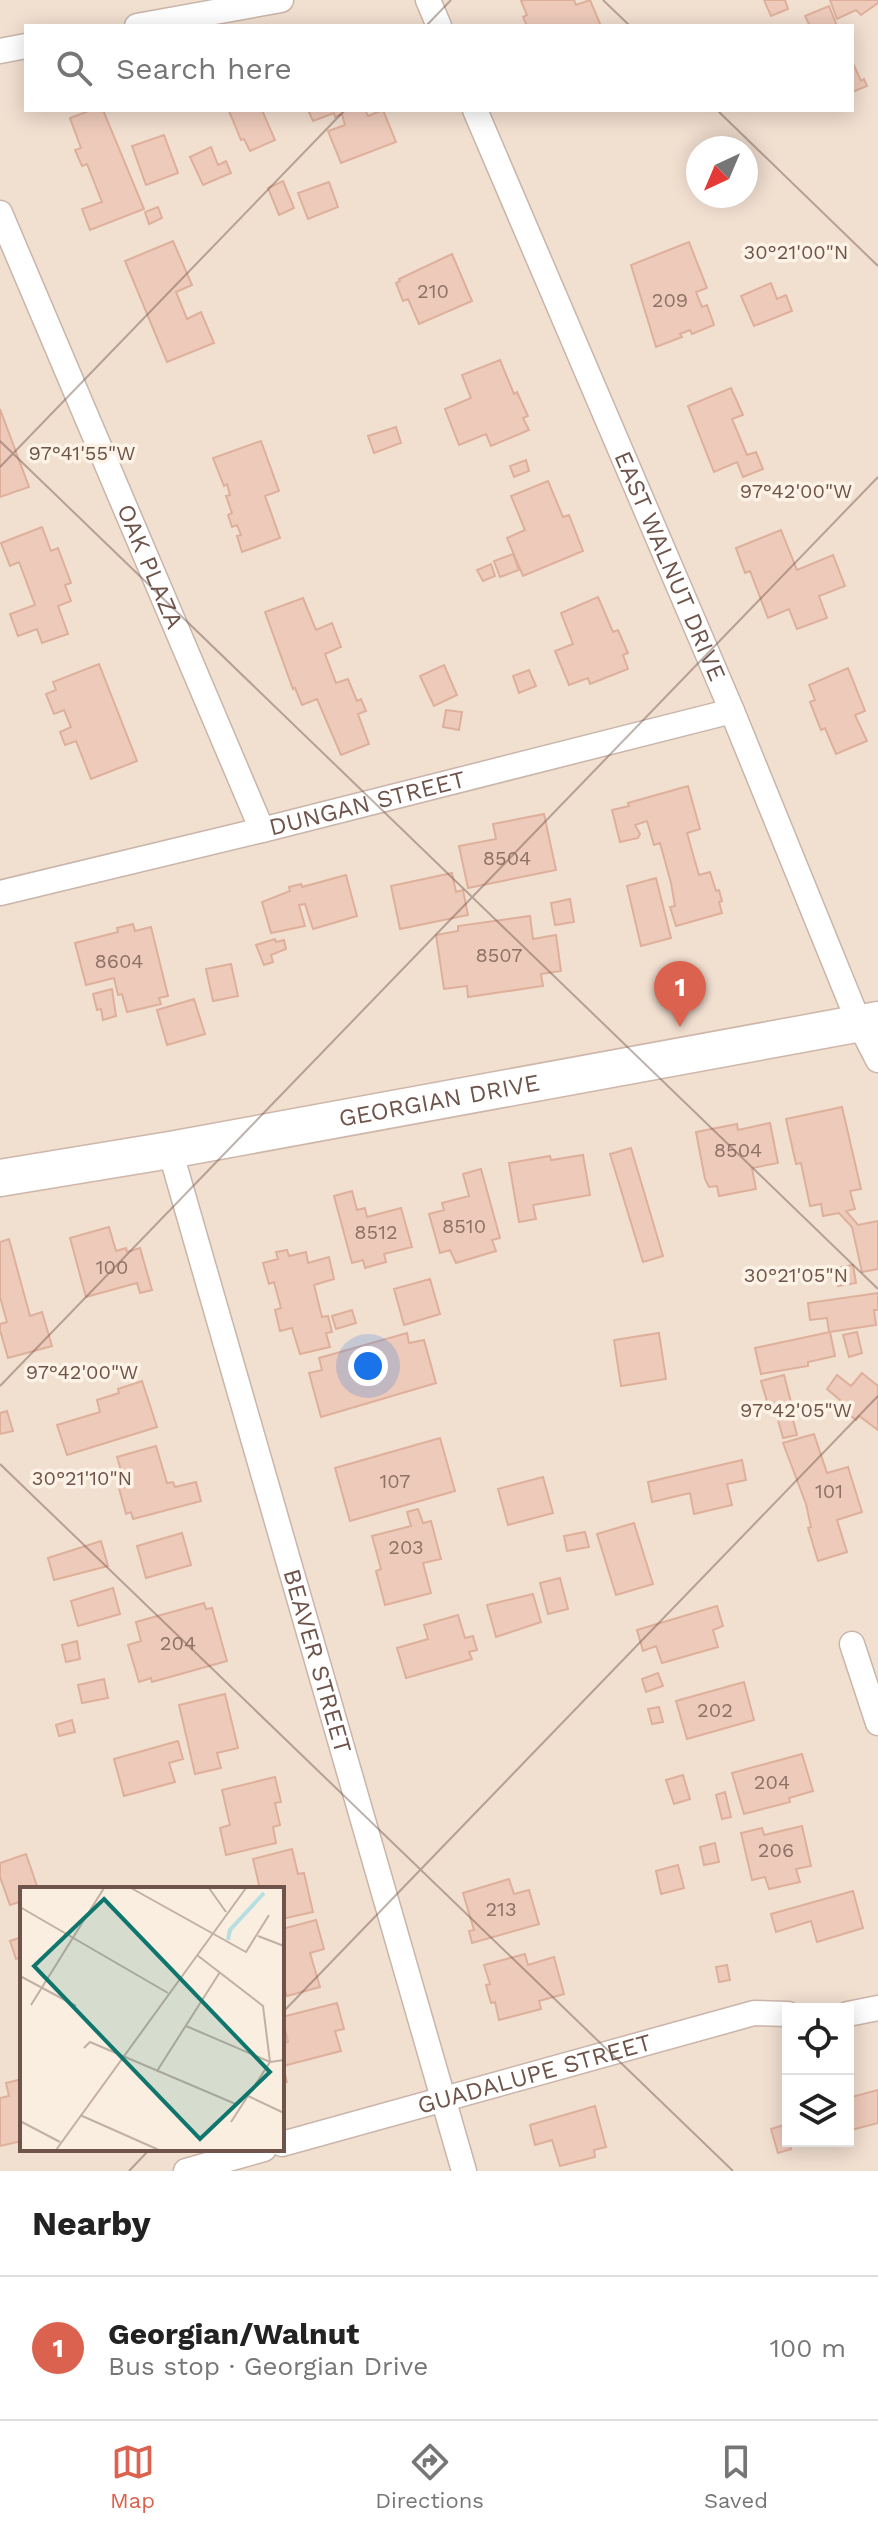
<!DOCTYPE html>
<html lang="en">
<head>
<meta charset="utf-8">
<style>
  :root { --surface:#fff; --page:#f6f6f6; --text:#222; --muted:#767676; --line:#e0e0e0; --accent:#db624e }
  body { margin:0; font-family:"Work Sans",sans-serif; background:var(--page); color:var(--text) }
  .controls { position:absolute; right:24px; bottom:24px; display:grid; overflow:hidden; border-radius:0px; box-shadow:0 4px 20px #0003 }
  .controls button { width:72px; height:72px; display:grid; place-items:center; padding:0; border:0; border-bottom:2px solid var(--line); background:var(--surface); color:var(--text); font:40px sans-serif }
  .compass { position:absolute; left:686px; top:136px; width:72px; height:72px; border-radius:50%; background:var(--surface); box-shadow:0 4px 20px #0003; rotate:224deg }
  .you { position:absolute; left:368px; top:1366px; width:28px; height:28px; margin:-20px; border:6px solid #fff; border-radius:50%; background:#1a73e8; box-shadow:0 0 0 12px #1a73e833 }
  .badge { display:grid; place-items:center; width:52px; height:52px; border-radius:50%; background:var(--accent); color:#fff; font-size:26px; font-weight:700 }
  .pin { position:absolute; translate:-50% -66px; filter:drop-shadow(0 2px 4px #0008) }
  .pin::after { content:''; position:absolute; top:42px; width:28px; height:24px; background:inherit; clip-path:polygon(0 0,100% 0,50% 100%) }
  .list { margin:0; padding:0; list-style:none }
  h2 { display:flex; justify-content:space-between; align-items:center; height:104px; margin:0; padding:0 32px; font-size:34px }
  h2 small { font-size:26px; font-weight:400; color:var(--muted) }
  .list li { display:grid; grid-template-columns:52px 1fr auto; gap:24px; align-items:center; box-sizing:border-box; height:144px; padding:0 32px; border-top:2px solid var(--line) }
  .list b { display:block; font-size:30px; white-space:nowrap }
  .list p { margin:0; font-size:26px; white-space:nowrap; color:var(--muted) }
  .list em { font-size:26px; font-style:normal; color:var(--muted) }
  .icon { flex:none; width:44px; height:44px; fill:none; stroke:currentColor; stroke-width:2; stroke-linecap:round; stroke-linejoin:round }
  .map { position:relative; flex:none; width:878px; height:2171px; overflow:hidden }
  .search { position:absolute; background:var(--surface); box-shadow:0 4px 20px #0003; left:24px; right:24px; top:24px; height:88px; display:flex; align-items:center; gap:20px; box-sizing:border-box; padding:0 28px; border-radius:0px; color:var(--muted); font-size:30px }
  .sheet { height:248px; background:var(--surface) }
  nav { display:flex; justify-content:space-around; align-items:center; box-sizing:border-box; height:112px; border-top:2px solid var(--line); background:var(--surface); font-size:22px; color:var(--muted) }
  nav a { display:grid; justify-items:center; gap:4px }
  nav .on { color:var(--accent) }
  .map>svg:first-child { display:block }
</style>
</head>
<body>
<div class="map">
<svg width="878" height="2171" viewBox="0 0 878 2171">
  <rect width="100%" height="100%" fill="#faeee0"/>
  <path fill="#f1dfd0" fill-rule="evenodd" d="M0,0H878V2171H0ZM26,26H852V110H26ZM698,148H746V196H698ZM22,1889H282V2149H22ZM788,2009H848V2141H788Z"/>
  <path fill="#edcaba" stroke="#deb09c" stroke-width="2" d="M525,0H574L576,5L590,0L601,26H527L523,17L527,15L521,1Z
    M764,0H785L788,9L771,16Z
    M830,0H878V3L861,15L856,10L837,19Z
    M829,6L837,26H810L805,16Z
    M852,61L861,81L864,79L867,86L852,92Z
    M91,110H103L144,209L90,230L82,209L102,202L87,164L82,166L75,150L81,148L70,118Z
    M232,110H262L275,140L250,151L244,139L241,140L229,111Z
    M308,110H365L368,116L383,110L396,142L341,163L328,131L345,125L342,114L335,117L334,113L313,121Z
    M164,135L178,173L146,185L132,146Z
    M211,147L218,165L226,161L231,173L203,185L190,157Z
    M283,181L294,208L279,215L268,188Z
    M329,182L338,207L308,219L298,193Z
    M158,207L162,218L149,224L145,212Z
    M173,241L192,285L176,292L187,319L201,312L214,343L167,362L125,261Z
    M689,242L707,288L696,292L702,307L707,305L714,325L692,334L690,330L680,334L682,337L656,347L631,265Z
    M452,254L472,301L419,324L408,299L403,301L396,283L400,281L399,279Z
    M771,283L777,299L786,295L792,311L754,326L741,296Z
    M500,360L514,394L517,392L528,416L523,418L529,430L491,446L486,434L459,445L445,409L471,398L462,375Z
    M731,388L743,415L732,419L747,455L756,452L763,469L743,477L737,462L714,472L688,406Z
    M0,409L29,487L0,497Z
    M396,427L401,443L374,453L368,436Z
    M261,441L279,491L265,496L280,538L242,552L237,536L241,535L237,525L232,527L228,515L232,513L226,496L230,495L227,484L224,486L213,458Z
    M526,460L529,471L514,477L510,466Z
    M548,481L563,517L569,515L583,551L523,576L507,538L525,530L511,496Z
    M42,527L51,551L58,548L71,583L65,585L71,601L58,606L68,634L42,643L37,629L18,636L10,614L35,605L19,562L10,566L1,543Z
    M781,530L797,570L833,555L845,586L819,596L827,618L797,629L789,609L768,618L750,571L745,573L736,548Z
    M513,554L519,570L500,577L494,561Z
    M491,564L495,576L483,581L477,570Z
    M598,597L613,632L618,630L628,653L623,655L628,669L590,684L588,678L569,685L555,651L573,644L561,613Z
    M303,598L316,630L332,623L341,647L325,654L336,683L348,679L357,701L361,699L366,711L358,714L369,744L341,755L317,699L302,705L295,688L293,689L265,612Z
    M99,664L137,761L91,779L76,741L65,745L60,732L71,727L64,710L54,714L46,694L56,690L53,682Z
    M444,665L457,695L434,706L420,676Z
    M848,668L865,711L855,715L867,741L836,754L825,728L821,730L810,702L815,700L809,685Z
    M529,670L536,686L519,693L513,676Z
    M446,710L462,712L459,730L443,727Z
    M688,786L700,829L687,833L694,858L699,875L710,872L716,891L719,890L722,901L719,902L722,913L676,926L670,907L675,906L671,883L660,843L654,845L647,821L635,825L640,834L638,838L620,842L612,810L629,806L628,803Z
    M544,814L556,870L468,888L459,846L496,839L493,824Z
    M452,873L456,892L463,890L468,915L400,929L391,886Z
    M346,875L357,916L313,929L305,904L299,905L305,926L271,933L262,902L290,891L289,887L301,884L302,887Z
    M656,878L671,938L641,946L627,886Z
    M570,899L574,922L555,925L551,903Z
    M530,916L533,939L556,935L561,971L541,974L543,986L468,997L467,986L444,989L436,935L458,931V926Z
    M133,924L135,931L151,927L168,996L159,998L161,1004L127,1012L122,994L118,995L114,978L86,985L75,943L118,932L117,928Z
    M275,939L276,942L284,940L286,949L271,955L273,962L264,965L256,945Z
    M231,964L238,996L213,1001L206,969Z
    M112,989L116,1016L103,1020L101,1009L97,1010L93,994Z
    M194,999L205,1034L167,1045L157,1010Z
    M842,1107L861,1189L850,1191L855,1209L846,1211L858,1225L878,1221V1269L862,1272L852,1227L839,1213L823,1216L821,1204L810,1206L801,1163L796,1164L786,1119Z
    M770,1123L778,1163L752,1168L756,1189L719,1196L717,1186L709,1187L705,1179L696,1132L737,1124L738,1130Z
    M631,1148L663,1256L643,1262L610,1154Z
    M583,1155L590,1195L533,1205L536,1219L519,1222L509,1163L550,1156L551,1160Z
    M481,1169L500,1238L492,1240L496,1251L456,1263L450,1250L440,1253L429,1214L444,1210L442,1203L469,1196L463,1174Z
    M352,1191L357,1210L365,1208L367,1217L401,1208L412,1247L384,1254L386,1262L365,1268L363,1260L352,1263L334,1196Z
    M109,1227L116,1251L126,1248L127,1252L140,1248L152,1290L140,1293L137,1283L86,1297L70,1238Z
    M9,1239L30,1316L42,1312L52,1346L8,1358L0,1330V1324L7,1322L0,1297V1242Z
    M287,1250L289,1256L306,1252L308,1263L329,1257L334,1279L314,1285L322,1317L328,1316L332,1332L326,1333L330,1347L300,1354L292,1328L280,1331L275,1310L281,1308L274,1282L269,1284L263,1263L278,1259L276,1252Z
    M853,1265L856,1283L838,1286L835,1268Z
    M430,1279L440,1314L404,1325L394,1289Z
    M878,1293V1310H874L876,1325L829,1332L827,1318L810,1320L808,1303Z
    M352,1310L356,1323L336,1329L332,1316Z
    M830,1332L835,1356L808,1362V1366L761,1374L755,1348Z
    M857,1332L862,1353L849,1357L843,1335Z
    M407,1333L409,1343L424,1340L436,1383L321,1417L309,1373L322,1370L319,1358Z
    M659,1333L666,1379L621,1386L614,1340Z
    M862,1373L878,1386V1430L859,1416L856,1420L842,1409L846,1405L827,1389L837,1375L851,1386Z
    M784,1375L791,1402L769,1408L761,1381Z
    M142,1381L157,1427L67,1455L57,1425L100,1412L97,1400L119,1393L118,1389Z
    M7,1411L13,1431L0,1434V1413Z
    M792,1416L797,1435L783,1438L778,1420Z
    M814,1434L827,1473L848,1467L862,1512L837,1520L847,1552L818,1561L808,1528L811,1527L806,1504L783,1443Z
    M440,1438L455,1491L350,1521L335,1468Z
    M156,1446L167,1483L173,1482L175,1487L196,1482L201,1501L133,1519L131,1512L126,1514L119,1488L126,1487L117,1457Z
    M742,1460L746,1480L727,1484L732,1505L694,1514L690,1493L652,1502L648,1482Z
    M543,1477L553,1513L508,1525L498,1489Z
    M418,1509L423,1523L431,1521L441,1559L423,1563L431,1593L385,1605L376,1571L381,1569L372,1536L411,1526L407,1512Z
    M634,1523L653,1584L616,1595L597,1534Z
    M585,1532L589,1547L567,1551L564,1536Z
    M182,1533L191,1565L146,1578L137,1546Z
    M101,1541L108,1566L54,1580L48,1558Z
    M560,1578L568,1609L548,1614L540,1583Z
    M113,1588L120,1614L78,1626L71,1601Z
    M533,1594L541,1622L496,1637L487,1605Z
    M204,1603L206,1609L212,1608L227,1661L152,1682L151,1678L139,1682L128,1645L141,1641L136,1622Z
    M717,1606L723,1626L713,1630L718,1647L662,1663L656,1646L643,1651L637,1630Z
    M458,1615L465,1638L473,1636L474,1640L477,1650L469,1652L472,1659L406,1678L397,1648L428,1639L424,1625Z
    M77,1641L80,1659L66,1662L62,1645Z
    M658,1673L663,1686L646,1692L642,1679Z
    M104,1679L108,1698L82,1703L78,1685Z
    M744,1682L754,1720L687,1739L676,1701Z
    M225,1694L238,1748L217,1753L221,1768L195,1774L179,1705Z
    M659,1707L663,1722L652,1724L648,1709Z
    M72,1720L75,1732L59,1736L56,1725Z
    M178,1741L183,1759L169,1763L175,1782L124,1796L114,1759Z
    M802,1754L813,1791L789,1798L790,1802L744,1814L732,1773Z
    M683,1775L690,1799L674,1804L666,1780Z
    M275,1777L281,1802L275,1803L280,1825L273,1827L276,1843L226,1855L220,1828L230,1825L222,1790Z
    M725,1792L731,1817L722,1819L716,1795Z
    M802,1826L811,1866L796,1869L800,1882L769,1889L765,1877L752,1880L741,1833L762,1828L764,1835Z
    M715,1843L719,1862L704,1865L700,1847Z
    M292,1849L298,1874L304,1873L313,1912L282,1919V1889H260L253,1859Z
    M26,1854L38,1889H22V1901L10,1905L0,1877V1863Z
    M678,1865L684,1888L661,1894L656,1871Z
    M509,1879L514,1894L529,1890L539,1924L472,1943L469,1931L474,1930L463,1893Z
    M853,1891L863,1928L817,1942L811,1921L776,1932L771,1914Z
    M316,1920L324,1949L310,1953L320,1987L287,1996L282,1982V1929Z
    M22,1937V1957L16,1959L10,1941Z
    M525,1954L528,1965L554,1957L564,1994L539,2001L541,2009L499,2020L495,2002L491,2003L486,1985L490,1984L484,1965Z
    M727,1965L730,1980L719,1982L716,1967Z
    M337,2003L344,2029L335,2031L341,2051L283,2066L287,2082L282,2083V2043L288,2042L282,2017Z
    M22,2079V2141L0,2146V2098L9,2096L6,2083Z
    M878,2090V2123L848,2131V2098Z
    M595,2106L606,2147L594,2150L595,2157L560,2166L552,2140L535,2145L530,2125Z
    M784,2125L791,2149L778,2153L771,2129Z"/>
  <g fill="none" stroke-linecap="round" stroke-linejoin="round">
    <defs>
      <g id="street">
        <path d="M428,0L439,26"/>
        <path d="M137,26L281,0"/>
        <path d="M0,51L26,46"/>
        <path id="s1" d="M475,110L732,711L859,1023L878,1060"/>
        <path id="s2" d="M0,213L262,830"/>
        <path id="s3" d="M0,893L262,830L732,711"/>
        <path id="s4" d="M170,1150L464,2171"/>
        <path d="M852,1644L878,1723"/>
        <path d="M848,2014L878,2008"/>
        <path id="s5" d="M282,2144L754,2013L788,2014"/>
        <path d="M186,2171L264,2149"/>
      </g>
      <g id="secondary">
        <path id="s6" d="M0,1178L170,1150L878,1020"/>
      </g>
    </defs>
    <use href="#street" stroke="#c9b5a9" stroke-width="27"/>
    <use href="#secondary" stroke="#ceb6a9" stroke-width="39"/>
    <use href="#street" stroke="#fff" stroke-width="24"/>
    <use href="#secondary" stroke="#fff" stroke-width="36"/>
  </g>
  <path fill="none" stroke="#6e544a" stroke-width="2" stroke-opacity="0.45" d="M603,0L630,26M426,26L451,0M717,110L878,266M0,441L878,1289M0,467L345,110M0,1386L878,477M0,1464L733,2171M282,2013L878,1396M129,2171L150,2149"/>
  <g text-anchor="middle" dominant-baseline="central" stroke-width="7" stroke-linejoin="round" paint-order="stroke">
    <g font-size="20" fill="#8e7266">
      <text x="433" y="291">210</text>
      <text x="670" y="300">209</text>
      <text x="507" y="858">8504</text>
      <text x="499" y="955">8507</text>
      <text x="119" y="961">8604</text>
      <text x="738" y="1150">8504</text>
      <text x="464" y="1226">8510</text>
      <text x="376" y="1232">8512</text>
      <text x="112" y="1267">100</text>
      <text x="395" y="1481">107</text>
      <text x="829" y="1491">101</text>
      <text x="406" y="1547">203</text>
      <text x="178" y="1643">204</text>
      <text x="715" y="1710">202</text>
      <text x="772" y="1782">204</text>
      <text x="776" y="1850">206</text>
      <text x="501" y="1909">213</text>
    </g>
    <g font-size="24" fill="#6e544a" stroke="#fdf2e6">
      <text stroke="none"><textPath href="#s2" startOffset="384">OAK PLAZA</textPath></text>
      <text stroke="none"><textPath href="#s1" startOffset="496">EAST WALNUT DRIVE</textPath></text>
      <text stroke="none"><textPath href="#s3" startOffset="378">DUNGAN STREET</textPath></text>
      <text stroke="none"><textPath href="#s6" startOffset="446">GEORGIAN DRIVE</textPath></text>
      <text stroke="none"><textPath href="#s4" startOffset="532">BEAVER STREET</textPath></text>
      <text stroke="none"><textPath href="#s5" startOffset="262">GUADALUPE STREET</textPath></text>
    </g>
  </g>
  <g transform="translate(20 1887)">
    <rect width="264" height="264" fill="#faeee0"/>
    <path fill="none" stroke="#b7dfe1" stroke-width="4" d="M208,53L210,43L244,6"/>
    <path fill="none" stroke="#c2b0a4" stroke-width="2" d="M111,1L226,65L249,28M189,1L206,25M0,20L148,106M238,49L264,59M177,68L243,119L250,175L211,235M0,89L56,119M11,118L84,1M166,139L250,175L264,173M64,161L70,155L218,218M137,184L200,85M226,208L264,226M60,228L139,263M0,234L40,255M36,263L226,1"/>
    <path fill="#0f766e" fill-opacity="0.15" stroke="#0f766e" stroke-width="4" d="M84,12L250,185L180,252L14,79Z"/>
    <rect width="264" height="264" fill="none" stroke="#6e544a" stroke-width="4"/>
  </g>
  <g font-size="20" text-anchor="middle" fill="#6e544a" stroke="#fdf2e6" stroke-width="7" stroke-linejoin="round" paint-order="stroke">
    <text x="796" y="259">30°21'00"N</text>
    <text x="82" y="460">97°41'55"W</text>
    <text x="796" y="498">97°42'00"W</text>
    <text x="796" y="1282">30°21'05"N</text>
    <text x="82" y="1379">97°42'00"W</text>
    <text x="796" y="1417">97°42'05"W</text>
    <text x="82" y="1485">30°21'10"N</text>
  </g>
</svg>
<div class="controls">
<button><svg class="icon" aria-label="locate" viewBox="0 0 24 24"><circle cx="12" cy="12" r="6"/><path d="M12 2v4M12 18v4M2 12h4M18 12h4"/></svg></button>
<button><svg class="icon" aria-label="layers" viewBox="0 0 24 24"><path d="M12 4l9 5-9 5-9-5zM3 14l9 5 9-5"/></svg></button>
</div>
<svg class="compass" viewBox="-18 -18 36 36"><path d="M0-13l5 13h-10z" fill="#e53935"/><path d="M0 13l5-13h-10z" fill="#767676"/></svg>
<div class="you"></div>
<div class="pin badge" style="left:680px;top:1027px">1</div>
<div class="search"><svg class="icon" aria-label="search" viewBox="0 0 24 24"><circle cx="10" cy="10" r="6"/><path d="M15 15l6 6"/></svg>Search here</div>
</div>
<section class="sheet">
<h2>Nearby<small></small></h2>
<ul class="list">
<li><span class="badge">1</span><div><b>Georgian/Walnut</b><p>Bus stop · Georgian Drive</p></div><em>100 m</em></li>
</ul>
</section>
<nav>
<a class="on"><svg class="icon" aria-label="map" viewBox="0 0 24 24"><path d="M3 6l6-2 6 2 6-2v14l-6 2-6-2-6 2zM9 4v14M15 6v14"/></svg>Map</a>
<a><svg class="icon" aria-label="directions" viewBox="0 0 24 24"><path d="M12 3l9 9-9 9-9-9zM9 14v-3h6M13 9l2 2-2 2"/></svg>Directions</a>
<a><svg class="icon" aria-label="saved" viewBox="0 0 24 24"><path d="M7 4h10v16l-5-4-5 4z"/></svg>Saved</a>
</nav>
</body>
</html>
